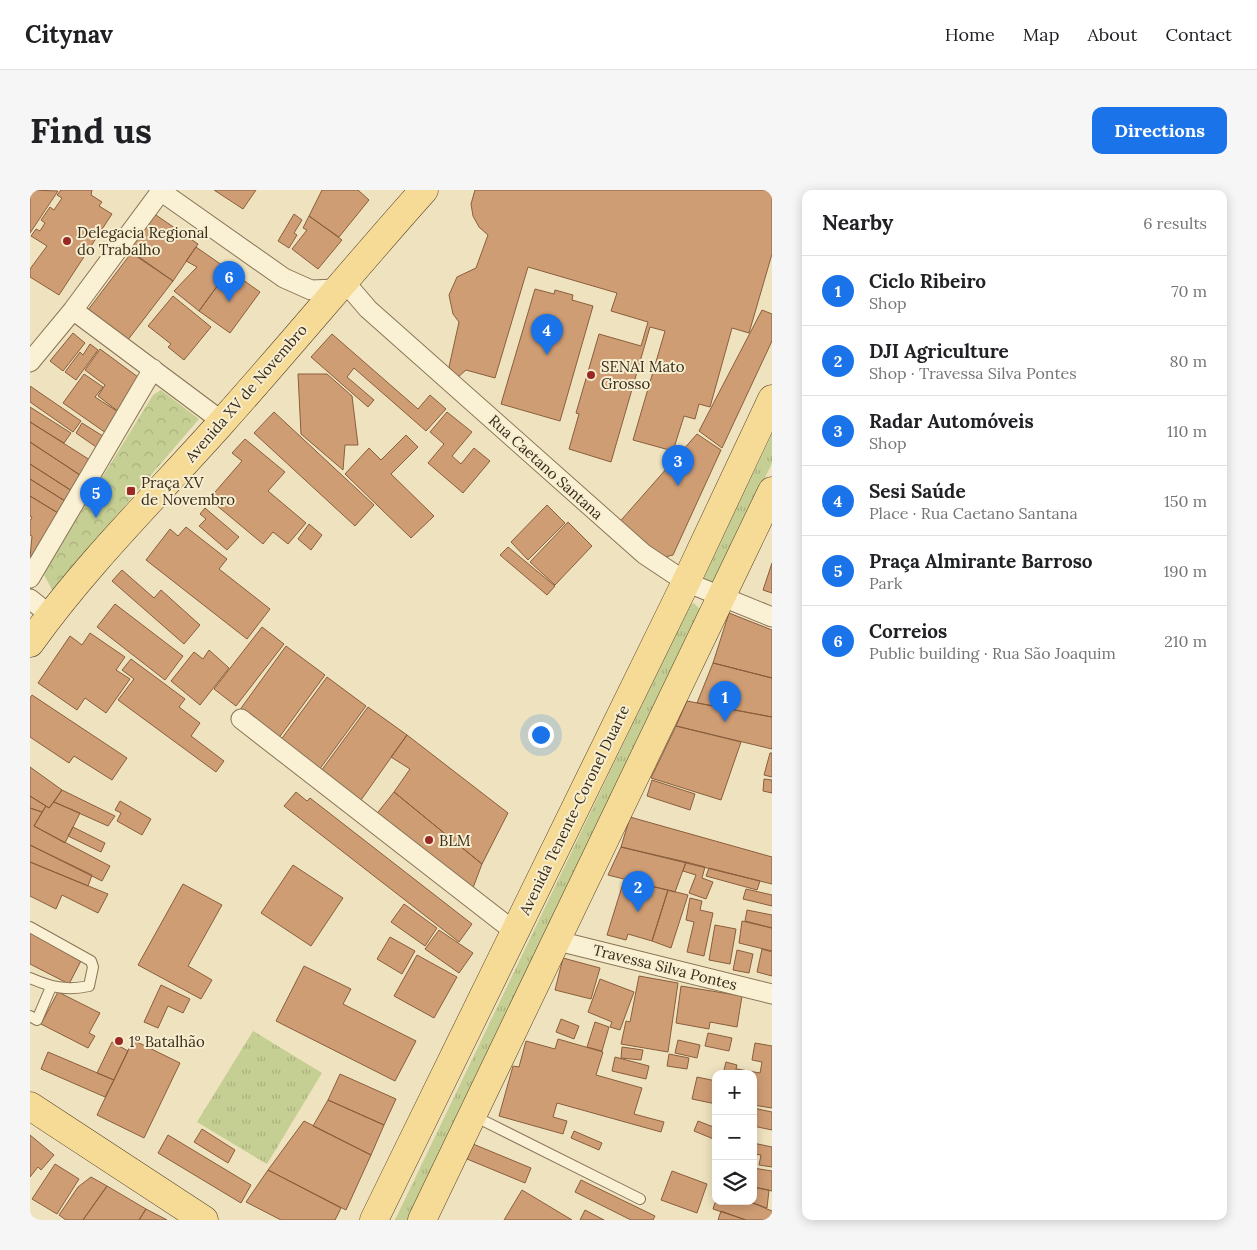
<!DOCTYPE html>
<html lang="en">
<head>
<meta charset="utf-8">
<style>
  :root { --surface:#fff; --page:#f6f6f6; --text:#202124; --muted:#757577; --line:#e0e0e0; --accent:#1a73e8 }
  body { margin:0; font-family:Lora,serif; background:var(--page); color:var(--text) }
  .controls { position:absolute; right:15px; bottom:15px; display:grid; overflow:hidden; border-radius:10px; box-shadow:0 2px 12px #0003 }
  .controls button { width:45px; height:45px; display:grid; place-items:center; padding:0; border:0; border-bottom:1px solid var(--line); background:var(--surface); color:var(--text); font:25px sans-serif }
  .you { position:absolute; left:510px; top:544px; width:18px; height:18px; margin:-12px; border:4px solid #fff; border-radius:50%; background:#1a73e8; box-shadow:0 0 0 8px #1a73e833 }
  .badge { display:grid; place-items:center; width:32px; height:32px; border-radius:50%; background:var(--accent); color:#fff; font-size:16px; font-weight:700 }
  .pin { position:absolute; translate:-50% -41px; filter:drop-shadow(0 1px 2px #0008) }
  .pin::after { content:''; position:absolute; top:26px; width:18px; height:15px; background:inherit; clip-path:polygon(0 0,100% 0,50% 100%) }
  .list { margin:0; padding:0; list-style:none }
  h2 { display:flex; justify-content:space-between; align-items:center; height:65px; margin:0; padding:0 20px; font-size:21px }
  h2 small { font-size:16px; font-weight:400; color:var(--muted) }
  .list li { display:grid; grid-template-columns:32px 1fr auto; gap:15px; align-items:center; box-sizing:border-box; height:70px; padding:0 20px; border-top:1px solid var(--line) }
  .list b { display:block; font-size:19px; white-space:nowrap }
  .list p { margin:0; font-size:16px; white-space:nowrap; color:var(--muted) }
  .list em { font-size:16px; font-style:normal; color:var(--muted) }
  .icon { flex:none; width:28px; height:28px; fill:none; stroke:currentColor; stroke-width:2; stroke-linecap:round; stroke-linejoin:round }
  .map { position:relative; flex:none; width:742px; height:1030px; overflow:hidden; border-radius:10px }
  header { display:flex; align-items:center; gap:30px; box-sizing:border-box; height:70px; padding:0 25px; background:var(--surface); border-bottom:1px solid var(--line) }
  header strong { font-size:24px }
  nav { display:flex; gap:28px; margin-inline-start:auto; font-size:18px }
  .intro { display:flex; align-items:center; justify-content:space-between; box-sizing:border-box; height:120px; padding:0 30px }
  h1 { margin:0; font-size:35px }
  .button { padding:12px 22px; border-radius:10px; background:var(--accent); color:#fff; font-size:18px; font-weight:700 }
  main { display:flex; gap:30px; padding:0 30px }
  aside { flex:1; background:var(--surface); border-radius:10px; box-shadow:0 2px 12px #0003 }
  .map>svg:first-child { display:block }
</style>
</head>
<body>
<header>
<strong>Citynav</strong>
<nav><a>Home</a><a>Map</a><a>About</a><a>Contact</a></nav>
</header>
<div class="intro"><h1>Find us</h1><a class="button">Directions</a></div>
<main>
<div class="map">
<svg width="742" height="1030" viewBox="0 0 742 1030">
  <defs>
    <pattern id="grass-tufts" width="24" height="20" patternUnits="userSpaceOnUse" patternTransform="scale(1.25)"><rect width="24" height="20" fill="#c5ce93"/><path d="M3 7l-1-3M5 7V3M7 7l1-3M15 17l-1-3M17 17v-4M19 17l1-3" fill="none" stroke="#aab17e"/></pattern>
    <pattern id="forest-crowns" width="20" height="18" patternUnits="userSpaceOnUse" patternTransform="scale(1.25)"><rect width="20" height="18" fill="#c5ce93"/><path d="M2 6a3 3 0 1 1 6 0M12 15a3 3 0 1 1 6 0" fill="none" stroke="#aab17e"/></pattern>
  </defs>
  <rect width="100%" height="100%" fill="#efe3bf"/>
  <path fill="url(#grass-tufts)" d="M742,244V273L685,393L673,390Z
    M664,413L671,420L379,1030H365L660,415Z
    M223,841L292,883L237,974L167,932Z"/>
  <path fill="url(#forest-crowns)" d="M131,200L169,229L55,362L24,403L14,385L20,372L123,205Z"/>
  <path fill="#cf9d74" stroke="#895e3c" d="M0,0L28,1L0,43Z
    M31,0H62L61,5L72,12L69,16L82,24L29,105L0,87V79L17,56L1,46L6,39L10,41L15,33L11,30L20,17L24,20L32,8L27,5Z
    M184,0H226L213,19Z
    M292,0H328L339,10L309,47L279,26Z
    M445,0H742V64L719,143L702,138L680,217L669,214L665,229L654,226L643,261L603,250L635,141L620,137L581,272L539,259L549,224L546,223L569,144L611,156L618,132L581,121L587,103L498,77L465,188L436,180L427,188L419,177L429,132L423,124L419,105L427,87L446,78L458,45L449,37L443,26L441,14Z
    M123,23L168,54L143,91L97,60Z
    M264,24L272,30L264,43L267,45L259,58L248,51Z
    M279,26L312,50L288,79L262,59L277,40L273,38Z
    M166,57L199,80L169,121L144,101L167,77L156,71Z
    M102,62L143,91L97,151L58,120Z
    M199,80L230,102L200,143L169,121Z
    M505,99L524,104L525,100L543,105L542,110L563,116L530,231L471,214Z
    M143,106L181,137L154,170L138,157L141,154L118,136Z
    M732,120L742,124V151L692,258L669,241Z
    M43,143L55,153L33,181L20,171Z
    M302,144L388,219L400,205L416,219L396,241L324,178L317,187L344,210L338,217L281,167Z
    M60,154L68,160L46,190L35,182L50,162L53,165Z
    M70,159L112,190L89,222L68,206L75,195L55,180Z
    M54,184L73,197L65,207L90,223L76,243L33,213Z
    M268,184H297L322,206L328,255H315L313,280L271,244Z
    M0,196L51,231L43,242L0,212Z
    M0,217L41,243L34,253L0,232Z
    M244,222L344,315L325,336L224,243Z
    M417,222L442,242L422,266L431,274L444,258L460,271L433,303L398,273L414,254L400,242Z
    M0,232L60,270L50,285L0,252Z
    M52,233L76,248L69,259L46,243Z
    M667,244L691,260L643,365L627,369L586,336Z
    M376,245L388,257L361,284L404,326L381,348L315,284L339,258L351,270Z
    M215,249L255,282L238,301L276,333L258,354L243,342L233,354L179,309L212,271L202,263Z
    M0,252L50,285L42,301L0,274Z
    M0,274L42,301L35,311L0,289Z
    M0,289L35,311L28,323L0,306Z
    M0,306L28,323L0,368L2,346L0,345V331L2,327L0,326Z
    M517,315L535,333L498,370L481,352Z
    M175,318L209,347L197,360L169,336L176,329L170,324Z
    M538,332L562,356L525,395L500,372Z
    M279,334L292,345L281,360L268,349Z
    M156,337L197,369L189,379L240,419L217,449L116,370L140,339L148,346Z
    M478,357L525,396L517,405L470,365Z
    M742,373V403L733,400Z
    M92,380L124,408L131,400L170,435L154,454L82,391Z
    M85,414L153,466L135,490L67,437Z
    M699,423L742,440V488L683,473Z
    M232,437L254,454L206,516L184,499Z
    M60,443L95,467L86,480L100,489L76,523L55,508L47,520L8,493L40,446L52,455Z
    M256,456L295,485L248,549L209,521Z
    M179,460L199,478L170,515L141,491L164,462L173,469Z
    M101,469L155,509L149,517L170,533L161,546L194,571L186,582L88,510L104,489L92,480Z
    M683,473L742,488V527L667,513Z
    M297,487L336,516L289,580L250,551Z
    M2,505L97,568L82,590L44,566L39,573L0,547V508Z
    M657,511L742,527V559L646,536Z
    M338,517L377,545L331,610L291,581Z
    M646,536L711,552L691,610L621,588Z
    M377,545L478,623L452,674L364,602L380,579L361,567Z
    M740,563H742V587L734,585Z
    M0,577L32,600L19,618L0,606Z
    M734,589L742,590V603L733,601Z
    M622,590L665,604L660,620L617,606Z
    M32,600L85,626L78,636L24,612Z
    M266,602L277,611L280,608L442,734L429,752L254,616Z
    M364,602L452,674L441,703L345,626Z
    M0,606L16,616L12,622L0,618Z
    M90,611L121,629L112,645L87,631L91,623L85,620Z
    M24,612L50,623L35,653L4,636L16,616L19,618Z
    M0,618L12,622L4,636L80,676L72,691L0,655Z
    M600,627L742,667V694L591,657Z
    M43,637L75,653L71,662L38,646Z
    M0,655L62,685L58,696L0,672Z
    M591,657L656,672L645,702L578,685Z
    M0,672L78,704L68,723L32,705L26,719L0,706Z
    M656,672L675,677L672,688L683,692L676,709L659,703L666,685L653,681Z
    M263,675L313,708L281,756L231,723Z
    M679,678L730,691L727,700L676,686Z
    M594,690L638,700L622,751L598,744L596,750L577,745Z
    M153,694L192,715L158,776L182,790L171,809L108,775Z
    M716,699L742,705V716L713,709Z
    M638,700L658,705L641,758L622,751Z
    M660,708L672,711L670,720L683,723L674,766L657,762L664,732L656,730Z
    M374,714L407,738L395,756L361,732Z
    M717,720L742,725V738L715,731Z
    M712,731L742,738V761L709,753Z
    M685,735L706,739L700,774L679,770Z
    M409,740L443,763L429,783L395,759Z
    M0,742L52,769L39,794L0,774Z
    M360,747L385,761L372,784L347,769Z
    M732,759L742,762V786L727,782Z
    M707,760L723,764L719,783L703,780Z
    M387,765L427,787L404,828L364,806Z
    M533,768L570,778L561,809L525,800Z
    M274,776L321,799L313,814L386,851L365,891L246,831Z
    M609,786L648,793L638,862L591,854L596,831L600,832Z
    M570,789L604,802L590,840L580,837L582,832L558,822Z
    M131,795L160,809L153,823L138,816L128,838L114,832Z
    M651,796L712,806L707,837L680,832L679,839L646,833Z
    M28,802L70,823L59,843L65,846L58,858L11,834Z
    M531,829L549,836L544,849L526,842Z
    M565,832L579,837L572,861L557,857Z
    M678,843L702,848L699,861L675,856Z
    M528,849L573,862L566,885L612,898L604,924L634,932L631,942L527,913L523,927L537,931L533,944L469,926L483,876L489,877L496,851L525,859Z
    M103,850L150,873L114,948L67,925Z
    M648,850L670,855L667,868L645,863Z
    M82,852L98,861L84,890L67,883Z
    M725,853L742,856V918L723,915V884H706L707,879L730,883L732,872L722,870Z
    M592,857L613,860L611,870L591,868Z
    M18,862L84,890L75,907L11,879Z
    M639,864L659,868L657,879L637,876Z
    M585,867L619,876L616,889L582,881Z
    M696,872L707,875L705,884H693Z
    M310,884L366,909L354,935L298,910Z
    M667,887L686,891V914L662,909Z
    M298,910L354,935L341,965L283,936Z
    M723,918L742,922V940L723,936Z
    M274,931L341,965L316,1020L238,980Z
    M668,931L686,938V950L664,941Z
    M172,939L205,960L198,973L164,952Z
    M544,941L572,953L569,960L541,948Z
    M0,945L24,965L11,980L8,977L0,987Z
    M138,945L221,995L211,1013L128,963Z
    M723,953L742,957V977L729,975L731,965L723,964Z
    M443,954L501,978L495,993L437,969Z
    M25,974L49,989L27,1024L2,1009Z
    M723,978L742,981V1001L723,997Z
    M238,980L311,1018L305,1030H251L216,1012Z
    M642,981L677,994L667,1023L631,1010Z
    M61,987L77,996L53,1030H36L29,1025L48,997Z
    M551,990L625,1026L623,1030H601L545,1002Z
    M77,996L116,1019L109,1030H53Z
    M723,997L739,1000L737,1018L718,1011H723Z
    M492,1000L542,1030H474Z
    M686,1010L718,1011L742,1021V1030H716L683,1019Z
    M116,1019L137,1030H109Z
    M555,1020L574,1030H550Z
    M691,1021L716,1030H688Z"/>
  <g fill="none" stroke-linecap="round" stroke-linejoin="round">
    <defs>
      <path id="lane" d="M0,737L61,771L63,777L59,796C36,801 21,797 0,788
        M0,826L7,830L21,797
        M444,926L610,1009"/>
      <path id="street" d="M129,0L254,88L281,100L307,99
        M314,91L338,119L614,364L656,392L742,427
        M43,120L193,232
        M0,172L43,120L131,1
        M0,388L123,179
        M0,409L20,425
        M211,529L485,742
        M528,751L742,804"/>
      <path id="primary" d="M0,453C57,373 128,304 193,231C261,155 326,76 394,0
        M0,916L174,1030
        M344,1030L656,392L742,209
        M392,1030L742,301"/>
    </defs>
    <use href="#lane" stroke="#897457" stroke-width="12"/>
    <use href="#street" stroke="#897457" stroke-width="21"/>
    <use href="#primary" stroke="#56412c" stroke-width="29"/>
    <use href="#lane" stroke="#faf0d3" stroke-width="10"/>
    <use href="#street" stroke="#faf0d3" stroke-width="19"/>
    <use href="#primary" stroke="#f5db95" stroke-width="28"/>
  </g>
  <g fill="#9a2925" stroke="#f7edcf" stroke-width="2">
    <circle cx="37" cy="51" r="5"/>
    <circle cx="561" cy="185" r="5"/>
    <rect x="96" y="296" width="10" height="10" rx="2.5"/>
    <circle cx="399" cy="650" r="5"/>
    <circle cx="89" cy="851" r="5"/>
  </g>
  <g text-anchor="middle" dominant-baseline="central" stroke-width="4" stroke-linejoin="round" paint-order="stroke">
    <g font-size="15" fill="#382b1c" stroke="#f7edcf" text-anchor="start">
      <text x="47" y="42">Delegacia Regional<tspan x="47" dy="17">do Trabalho</tspan></text>
      <text x="571" y="176">SENAI Mato<tspan x="571" dy="17">Grosso</tspan></text>
      <text x="111" y="292">Praça XV<tspan x="111" dy="17">de Novembro</tspan></text>
      <text x="409" y="650">BLM</text>
      <text x="99" y="851">1º Batalhão</text>
    </g>
    <g font-size="15" fill="#382b1c" stroke="#f7edcf">
      <text transform="translate(216 203) rotate(-49)">Avenida XV de Novembro</text>
      <text transform="translate(516 277) rotate(42)">Rua Caetano Santana</text>
      <text transform="translate(544 620) rotate(-64)">Avenida Tenente-Coronel Duarte</text>
      <text transform="translate(635 777) rotate(14)">Travessa Silva Pontes</text>
    </g>
  </g>
</svg>
<div class="controls">
<button>+</button>
<button>−</button>
<button><svg class="icon" aria-label="layers" viewBox="0 0 24 24"><path d="M12 4l9 5-9 5-9-5zM3 14l9 5 9-5"/></svg></button>
</div>
<div class="you"></div>
<div class="pin badge" style="left:695px;top:532px">1</div>
<div class="pin badge" style="left:608px;top:722px">2</div>
<div class="pin badge" style="left:648px;top:296px">3</div>
<div class="pin badge" style="left:517px;top:165px">4</div>
<div class="pin badge" style="left:66px;top:328px">5</div>
<div class="pin badge" style="left:199px;top:112px">6</div>
</div>
<aside>
<h2>Nearby<small>6 results</small></h2>
<ul class="list">
<li><span class="badge">1</span><div><b>Ciclo Ribeiro</b><p>Shop</p></div><em>70 m</em></li>
<li><span class="badge">2</span><div><b>DJI Agriculture</b><p>Shop · Travessa Silva Pontes</p></div><em>80 m</em></li>
<li><span class="badge">3</span><div><b>Radar Automóveis</b><p>Shop</p></div><em>110 m</em></li>
<li><span class="badge">4</span><div><b>Sesi Saúde</b><p>Place · Rua Caetano Santana</p></div><em>150 m</em></li>
<li><span class="badge">5</span><div><b>Praça Almirante Barroso</b><p>Park</p></div><em>190 m</em></li>
<li><span class="badge">6</span><div><b>Correios</b><p>Public building · Rua São Joaquim</p></div><em>210 m</em></li>
</ul>
</aside>
</main>
</body>
</html>
